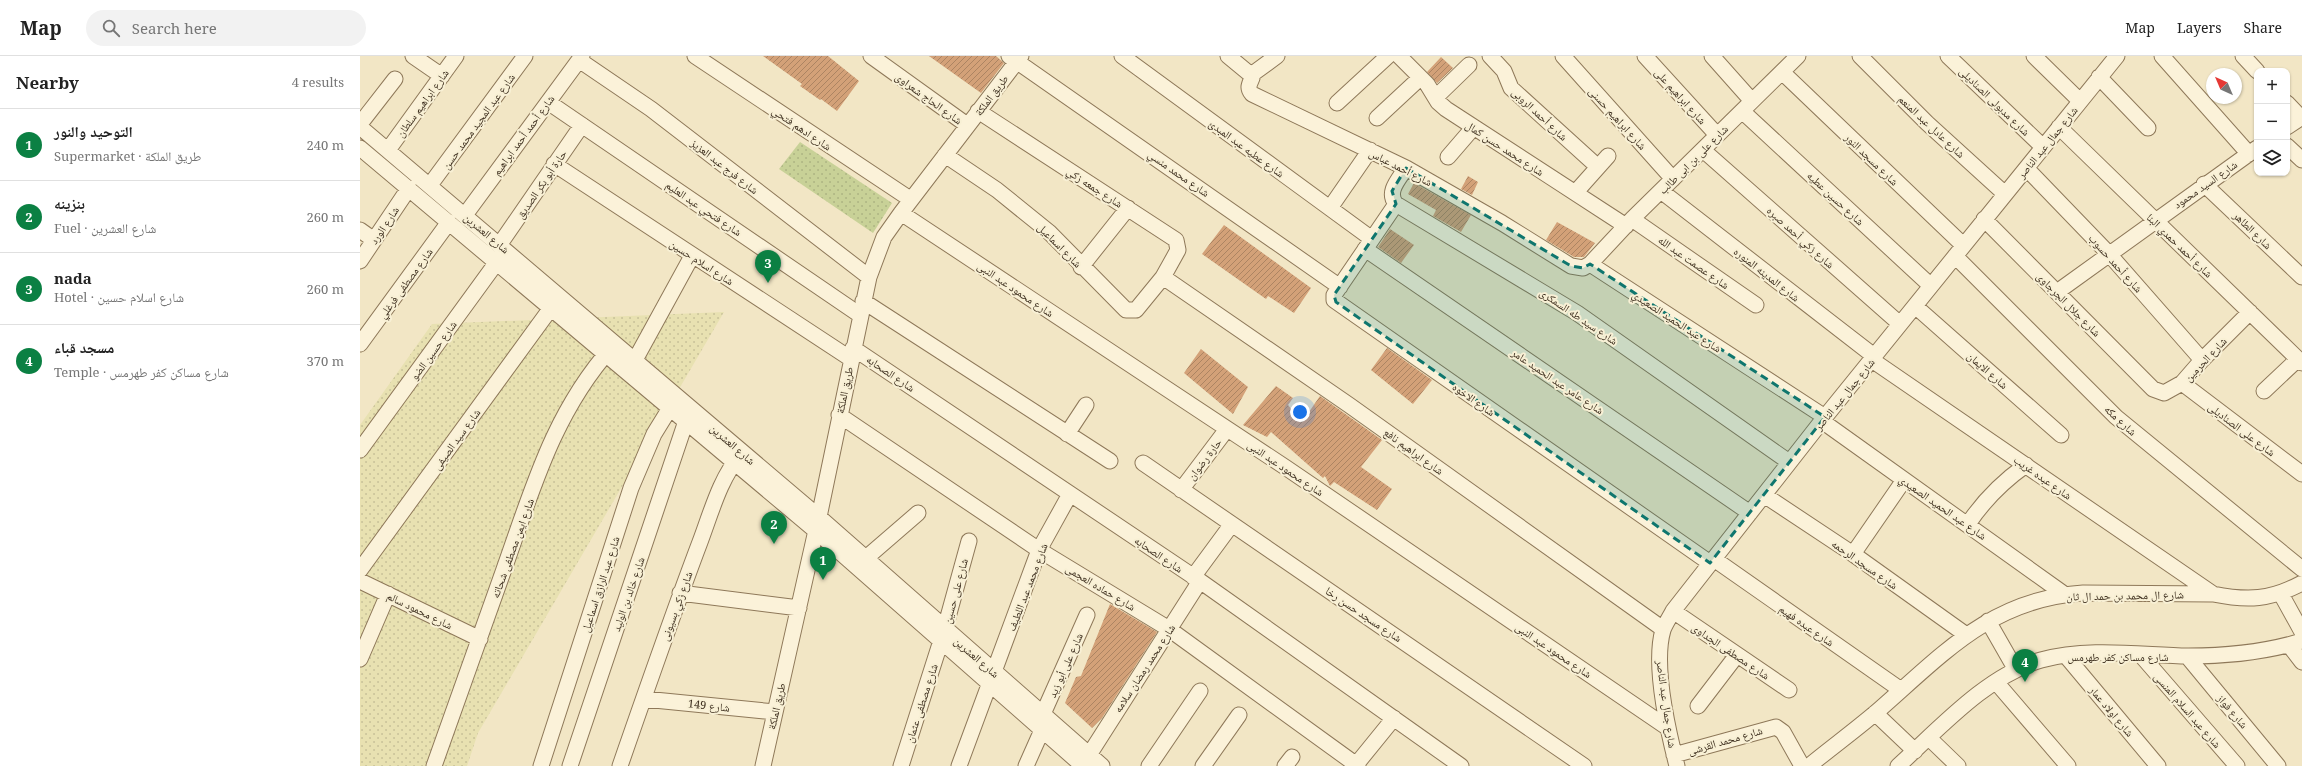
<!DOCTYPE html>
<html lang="en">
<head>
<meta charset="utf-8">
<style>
  :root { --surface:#fff; --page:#f2f2f2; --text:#222; --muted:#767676; --line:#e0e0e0; --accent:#0b8043 }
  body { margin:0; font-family:"Noto Serif","Noto Naskh Arabic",serif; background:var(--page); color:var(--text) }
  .controls { position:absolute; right:12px; top:12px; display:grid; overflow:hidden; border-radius:8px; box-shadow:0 1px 3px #0004 }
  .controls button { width:36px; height:36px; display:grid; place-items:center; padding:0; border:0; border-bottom:1px solid var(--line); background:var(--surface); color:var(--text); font:20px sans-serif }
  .compass { position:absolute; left:1846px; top:12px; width:36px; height:36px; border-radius:50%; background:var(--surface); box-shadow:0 1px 3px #0004; rotate:316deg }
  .you { position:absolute; left:940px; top:356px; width:14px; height:14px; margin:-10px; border:3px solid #fff; border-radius:50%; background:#1a73e8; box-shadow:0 0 0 6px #1a73e833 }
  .badge { display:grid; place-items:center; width:26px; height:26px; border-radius:50%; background:var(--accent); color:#fff; font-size:13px; font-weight:700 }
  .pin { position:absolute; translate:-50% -33px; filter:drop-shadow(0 1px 2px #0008) }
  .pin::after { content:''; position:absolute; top:21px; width:14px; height:12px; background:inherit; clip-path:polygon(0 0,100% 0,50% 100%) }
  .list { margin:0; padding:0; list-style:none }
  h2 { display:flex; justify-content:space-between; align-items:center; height:52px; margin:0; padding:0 16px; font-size:17px }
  h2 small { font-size:13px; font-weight:400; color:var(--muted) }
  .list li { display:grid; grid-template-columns:26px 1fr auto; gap:12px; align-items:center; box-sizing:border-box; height:72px; padding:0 16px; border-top:1px solid var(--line) }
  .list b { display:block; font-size:15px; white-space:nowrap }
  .list p { margin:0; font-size:13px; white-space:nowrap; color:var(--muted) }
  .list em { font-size:13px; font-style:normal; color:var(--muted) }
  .icon { flex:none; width:22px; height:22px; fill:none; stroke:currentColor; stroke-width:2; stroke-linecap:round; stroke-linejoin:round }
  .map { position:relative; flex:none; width:1942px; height:710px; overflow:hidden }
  header { display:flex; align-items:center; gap:24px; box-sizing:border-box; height:56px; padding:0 20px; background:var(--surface); border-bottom:1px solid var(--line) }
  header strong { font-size:19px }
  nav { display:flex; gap:22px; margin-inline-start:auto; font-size:14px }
  .search { width:280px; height:36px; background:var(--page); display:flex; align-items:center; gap:10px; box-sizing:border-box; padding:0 14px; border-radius:22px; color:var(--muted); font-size:15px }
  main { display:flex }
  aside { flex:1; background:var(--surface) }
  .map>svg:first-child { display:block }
</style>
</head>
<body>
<header>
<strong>Map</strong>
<div class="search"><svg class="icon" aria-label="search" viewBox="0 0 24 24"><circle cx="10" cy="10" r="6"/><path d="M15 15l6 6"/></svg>Search here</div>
<nav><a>Map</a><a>Layers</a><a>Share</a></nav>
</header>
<main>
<aside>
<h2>Nearby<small>4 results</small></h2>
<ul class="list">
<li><span class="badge">1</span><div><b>التوحيد والنور</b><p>Supermarket · طريق الملكة</p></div><em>240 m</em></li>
<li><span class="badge">2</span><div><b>بنزينه</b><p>Fuel · شارع العشرين</p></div><em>260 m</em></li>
<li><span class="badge">3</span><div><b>nada</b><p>Hotel · شارع اسلام حسين</p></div><em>260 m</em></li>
<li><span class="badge">4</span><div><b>مسجد قباء</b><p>Temple · شارع مساكن كفر طهرمس</p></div><em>370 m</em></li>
</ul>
</aside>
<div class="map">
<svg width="1942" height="710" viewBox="0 0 1942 710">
  <defs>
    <pattern id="farmland-dots" width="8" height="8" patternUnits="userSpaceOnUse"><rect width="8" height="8" fill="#e8e1b1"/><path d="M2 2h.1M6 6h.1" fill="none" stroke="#c8c198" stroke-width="1.8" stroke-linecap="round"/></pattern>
    <pattern id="grass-dots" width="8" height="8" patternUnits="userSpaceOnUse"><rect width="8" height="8" fill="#c8d197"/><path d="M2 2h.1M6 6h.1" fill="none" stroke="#adb482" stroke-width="1.8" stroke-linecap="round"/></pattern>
    <pattern id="building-hatch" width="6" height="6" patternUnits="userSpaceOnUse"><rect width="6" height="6" fill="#d3a178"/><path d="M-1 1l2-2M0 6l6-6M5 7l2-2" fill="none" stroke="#ac8462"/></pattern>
  </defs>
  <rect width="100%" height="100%" fill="#f2e6c5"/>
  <path fill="url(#farmland-dots)" d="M364,256L118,677L107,710H0V369L72,268Z"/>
  <path fill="url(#grass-dots)" d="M440,86L532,147L513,177L419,113Z"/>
  <path fill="url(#building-hatch)" d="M403,0H468L499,25L477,55L461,43L460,44L440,30L442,28Z
    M569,0H636L644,7L621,37Z
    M1081,1L1093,12L1077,27L1067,16Z
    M1108,120L1118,126L1112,139L1101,133Z
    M1054,127L1111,159L1101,176L1073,160L1076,154L1048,138Z
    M1197,166L1235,187L1224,201H1214L1186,184Z
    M864,169L951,232L934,257L908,240L906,243L842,198Z
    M1030,173L1054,189L1041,207L1018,191Z
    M1027,292L1072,324L1053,348L1011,314Z
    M841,293L888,331L873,358L824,317Z
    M916,330L933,342L928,349L942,366L960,340L1022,384L1001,411L1032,433L1017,454L974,426L970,430L965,420L963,422L911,376L907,381L883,369Z
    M750,548L797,576L742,662L732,672L705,647L716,621L721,620Z"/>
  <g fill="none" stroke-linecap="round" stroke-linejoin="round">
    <defs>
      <path id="minor" d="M53,0L82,20
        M335,0L550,143
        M511,0L607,69
        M649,0L980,231
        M762,0L1012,183
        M868,0L891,19L892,22C889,29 887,32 892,38L1046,112L1142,167L1211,210L1223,212L1230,208L1272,163L1438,0
        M1039,0L1067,28L1078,46L1086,53L1266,170
        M1130,0L1144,15L1151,32L1238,111
        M1203,0L1313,123
        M1285,0L1357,79
        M1352,0L1392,45
        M1500,0L1567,67L1645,138
        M1588,0L1683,91
        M1674,0L1720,45
        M1802,0L1889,98
        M1883,0L1897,15
        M219,4L291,53L509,221
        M1422,16L1603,189
        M891,19L917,0
        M1739,21L1788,72
        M1076,41L1109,9
        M188,46L500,259
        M977,47L1028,0
        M1927,47L1941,62
        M1382,55L1571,230
        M1017,62L1060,22
        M0,68L35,23
        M0,71L459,461L742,710
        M1699,71L1942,307
        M1927,71L1942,61
        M1927,90L1942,104
        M0,92L456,475L723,710
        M28,94L96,0
        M1343,94L1540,268
        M585,99L637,134L689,176L766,254H776L803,221L818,194L816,184L618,55
        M1088,101L1113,72
        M194,108L491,303
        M1046,112C1039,123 1026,136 1036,148L1217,257L1429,406
        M1667,113L1749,198L1842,304
        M1844,128L1942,221
        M70,129L165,0
        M1301,135L1514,300
        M1215,137L1248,100
        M1036,148L974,239V244L1350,507
        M970,152L1010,94
        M541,157L925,411L1308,672
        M105,159L222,0
        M1272,163L1396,249
        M1624,163L1793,333L1804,337L1822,327L1842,304L1890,256
        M0,174L14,184
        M140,188L222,69
        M1005,193L1390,457
        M1595,200L1756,361L1942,513
        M0,205L49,132
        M1230,208L1465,361
        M721,211L768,152
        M803,221L989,349L1303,573
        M1697,236L1897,92
        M503,245L750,405
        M1555,250L1701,379
        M0,288L89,166
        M493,292L840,525L1101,710
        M275,304L332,200
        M1512,304L1853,538
        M1822,327L1942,418
        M1904,335L1938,303
        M479,359L679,494L809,573L998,710
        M1462,365L1704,538
        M707,378L726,349
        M0,394L142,199
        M783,407L1224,710
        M821,434L867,373
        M1404,439L1493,498L1605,578
        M1608,468C1624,444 1642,426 1666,409
        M1493,498L1544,424
        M506,502L558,457
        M1354,503L1541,634
        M0,514L191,252
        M833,521L872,468
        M0,525L120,583
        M320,537L439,552
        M1921,538L1942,576
        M1313,555L1429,634
        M1628,565L1656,614
        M1929,589L1942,606
        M1780,598L1877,710
        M1706,600L1798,710
        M1827,600L1918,710
        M0,603L28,538
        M1636,626L1708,710
        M284,643L415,656
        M1338,650L1377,599
        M1515,657L1555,695
        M683,658L727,559
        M1569,682L1598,710
        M729,699L840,525
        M1314,699L1416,671L1423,676L1442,710
        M74,710C97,645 120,581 143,516C172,435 193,357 252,291
        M181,710L271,432L294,378L310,352
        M210,710L326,365
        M260,710C286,635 312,560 340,486C351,457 360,422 381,398
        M403,710L459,461L509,221L524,181L541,157L661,0
        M541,710L585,572L609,485
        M599,710L679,494L710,438
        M666,710L682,674
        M789,710L840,635
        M843,710L879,659
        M925,710L932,701
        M995,710L1034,662
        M1317,710C1308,675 1293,608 1303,574C1305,568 1310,561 1313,555L1465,361L1757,0
        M1449,710C1472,691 1497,673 1520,653C1584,597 1632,543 1723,537L1853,538C1888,545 1910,544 1942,527
        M1538,710C1578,674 1627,619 1681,604C1728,591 1780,599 1828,600C1866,600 1906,596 1942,585"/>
    </defs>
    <use href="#minor" stroke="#8e7859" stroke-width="17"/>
    <use href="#minor" stroke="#fbf2d9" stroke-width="15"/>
  </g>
  <path fill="#0f766e" fill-opacity="0.2" stroke="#0f766e" stroke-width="3" stroke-dasharray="8 5" stroke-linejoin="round" d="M1046,112L1211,210L1223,212L1230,208L1465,361L1350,507L976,246L974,239L1036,148L1032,135Z"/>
  <g text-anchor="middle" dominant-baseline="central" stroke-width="4" stroke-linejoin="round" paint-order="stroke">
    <g font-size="11" fill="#3d2e1e" stroke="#f8f0d5">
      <text transform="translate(631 39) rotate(-53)">طريق الملكة</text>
      <text transform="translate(1321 40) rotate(48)">شارع ابراهيم على</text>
      <text transform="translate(569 42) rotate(36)">شارع الحاج شعراوى</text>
      <text transform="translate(1635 45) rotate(44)">شارع مدبولى الصناديلى</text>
      <text transform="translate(62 47) rotate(-54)">شارع ابراهيم سلطان</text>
      <text transform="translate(1180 58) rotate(43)">شارع أحمد الروبى</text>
      <text transform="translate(1258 62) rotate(48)">شارع ابراهيم حسنى</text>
      <text transform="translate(118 65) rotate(-54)">شارع عبد المجيد محمد حسن</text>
      <text transform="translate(1572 70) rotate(43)">شارع عادل عبد المنعم</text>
      <text transform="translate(442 72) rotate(34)">شارع ادهم فتحي</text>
      <text transform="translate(163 79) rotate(-54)">شارع أحمد أحمد ابراهيم</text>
      <text transform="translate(1687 86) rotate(-51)">شارع جمال عبد الناصر</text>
      <text transform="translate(887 92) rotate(36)">شارع عطيه عبد المبدئ</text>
      <text transform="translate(1145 92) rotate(33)">شارع محمد حسن كمال</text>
      <text transform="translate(1333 103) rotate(-45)">شارع على بن ابى طالب</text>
      <text transform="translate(1512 103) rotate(44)">شارع مسجد النور</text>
      <text transform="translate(365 110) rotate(38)">شارع فرج عبد العزيز</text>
      <text transform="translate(1041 111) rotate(27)">شارع أحمد عباس</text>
      <text transform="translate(819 117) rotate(35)">شارع محمد منسي</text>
      <text transform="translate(181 128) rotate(-56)">حارة أبو بكر الصديق</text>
      <text transform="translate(1845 128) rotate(-35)">شارع السيد محمود</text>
      <text transform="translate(735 131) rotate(33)">شارع جمعه زكي</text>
      <text transform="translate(1476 142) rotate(43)">شارع حسين عطيه</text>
      <text transform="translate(344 152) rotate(34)">شارع فتحي عبد العليم</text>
      <text transform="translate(24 169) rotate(-56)">شارع الورد</text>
      <text transform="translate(1893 174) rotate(44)">شارع الطاهر</text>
      <text transform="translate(127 177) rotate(40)">شارع العشرين</text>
      <text transform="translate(1441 181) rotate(42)">شارع زكي أحمد صبره</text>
      <text transform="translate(700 189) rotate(45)">شارع اسماعيل</text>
      <text transform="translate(1820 189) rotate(44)">شارع أحمد حمدي البنا</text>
      <text transform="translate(342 206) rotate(33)">شارع اسلام حسين</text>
      <text transform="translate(1334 206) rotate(35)">شارع عصمت عبد الله</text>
      <text transform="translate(1756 207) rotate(48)">شارع أحمد حسوب</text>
      <text transform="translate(1407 218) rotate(38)">شارع المدينه المنوره</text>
      <text transform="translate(45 227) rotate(-54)">شارع مصطفى فرغلي</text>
      <text transform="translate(656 233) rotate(34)">شارع محمود عبد النبى</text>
      <text transform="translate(1709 248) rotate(45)">شارع جلال الجرجاوى</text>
      <text transform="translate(1219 260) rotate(34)">شارع سيد طه السمكرى</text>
      <text transform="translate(1317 265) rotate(33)">شارع عبد الحميد الصعيدي</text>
      <text transform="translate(73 294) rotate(-54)">شارع حسين الضو</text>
      <text transform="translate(1845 303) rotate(-47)">شارع الحرمين</text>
      <text transform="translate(1628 314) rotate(41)">شارع الايمان</text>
      <text transform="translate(531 317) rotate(34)">شارع الصحابه</text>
      <text transform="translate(1198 325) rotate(34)">شارع عامر عبد الحميد عامر</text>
      <text transform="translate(484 334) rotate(-78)">طريق الملكة</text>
      <text transform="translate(1484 338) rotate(-51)">شارع جمال عبد الناصر</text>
      <text transform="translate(1114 343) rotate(35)">شارع الاخوه</text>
      <text transform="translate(1761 364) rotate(43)">شارع مكه</text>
      <text transform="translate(1882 373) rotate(37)">شارع على الصناديلى</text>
      <text transform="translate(96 383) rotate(-54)">شارع سيد الصيفى</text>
      <text transform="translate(373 388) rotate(41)">شارع العشرين</text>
      <text transform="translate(1054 395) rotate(36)">شارع ابراهيم نافع</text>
      <text transform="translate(844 403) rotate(-53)">حارة رضوان</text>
      <text transform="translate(926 412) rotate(34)">شارع محمود عبد النبى</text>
      <text transform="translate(1683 421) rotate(35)">شارع عبده غريب</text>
      <text transform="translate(1583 451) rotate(35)">شارع عبد الحميد الصعيدي</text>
      <text transform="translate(152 492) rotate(-70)">شارع ايمن مصطفى شحاته</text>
      <text transform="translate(799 498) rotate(34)">شارع الصحابه</text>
      <text transform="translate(1505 508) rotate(35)">شارع مسجد الرحمه</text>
      <text transform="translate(240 528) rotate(-72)">شارع عبد الرازق اسماعيل</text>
      <text transform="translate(667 531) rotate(-69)">شارع محمد عبد اللطيف</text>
      <text transform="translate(741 531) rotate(31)">شارع حماده العجمى</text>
      <text transform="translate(595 535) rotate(-75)">شارع على حسين</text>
      <text transform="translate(268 538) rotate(-71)">شارع خالد بن الوليد</text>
      <text transform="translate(1765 539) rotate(-1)">شارع ال محمد بن حمد ال ثان</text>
      <text transform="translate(316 550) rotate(-70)">شارع زكي بسيونى</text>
      <text transform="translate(60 554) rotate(26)">شارع محمود سالم</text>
      <text transform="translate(1004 558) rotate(34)">شارع مسجد حسن رخا</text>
      <text transform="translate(1447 569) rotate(35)">شارع عبده فهيم</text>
      <text transform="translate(1194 594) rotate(34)">شارع محمود عبد النبى</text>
      <text transform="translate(1371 595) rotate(34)">شارع مصطفى الجداوى</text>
      <text x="1758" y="600">شارع مساكن كفر طهرمس</text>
      <text transform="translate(617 601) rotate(41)">شارع العشرين</text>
      <text transform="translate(705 609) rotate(-66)">شارع على أبو زيد</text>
      <text transform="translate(784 612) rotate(-57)">شارع محمد رمضان سلامه</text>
      <text transform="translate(561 647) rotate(-72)">شارع مصطفى عثمان</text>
      <text transform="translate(1307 648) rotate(82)">شارع جمال عبد الناصر</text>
      <text transform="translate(349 649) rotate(6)">شارع 149</text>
      <text transform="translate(416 650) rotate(-77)">طريق الملكة</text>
      <text transform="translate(1828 654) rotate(49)">شارع عبد السلام المنسى</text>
      <text transform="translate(1752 655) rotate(50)">شارع اولاد عمار</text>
      <text transform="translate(1873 655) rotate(50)">شارع فواز</text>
      <text transform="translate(1365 684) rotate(-16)">شارع محمد القرشى</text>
    </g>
  </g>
</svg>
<div class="controls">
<button>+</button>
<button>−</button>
<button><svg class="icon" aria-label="layers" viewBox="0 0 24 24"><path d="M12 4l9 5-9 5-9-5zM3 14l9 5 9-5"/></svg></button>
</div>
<svg class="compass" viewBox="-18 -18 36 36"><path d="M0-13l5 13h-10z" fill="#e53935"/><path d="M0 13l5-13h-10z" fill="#767676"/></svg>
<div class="you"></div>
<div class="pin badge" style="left:463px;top:524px">1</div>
<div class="pin badge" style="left:414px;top:488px">2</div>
<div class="pin badge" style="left:408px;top:227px">3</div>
<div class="pin badge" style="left:1665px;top:626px">4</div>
</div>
</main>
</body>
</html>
